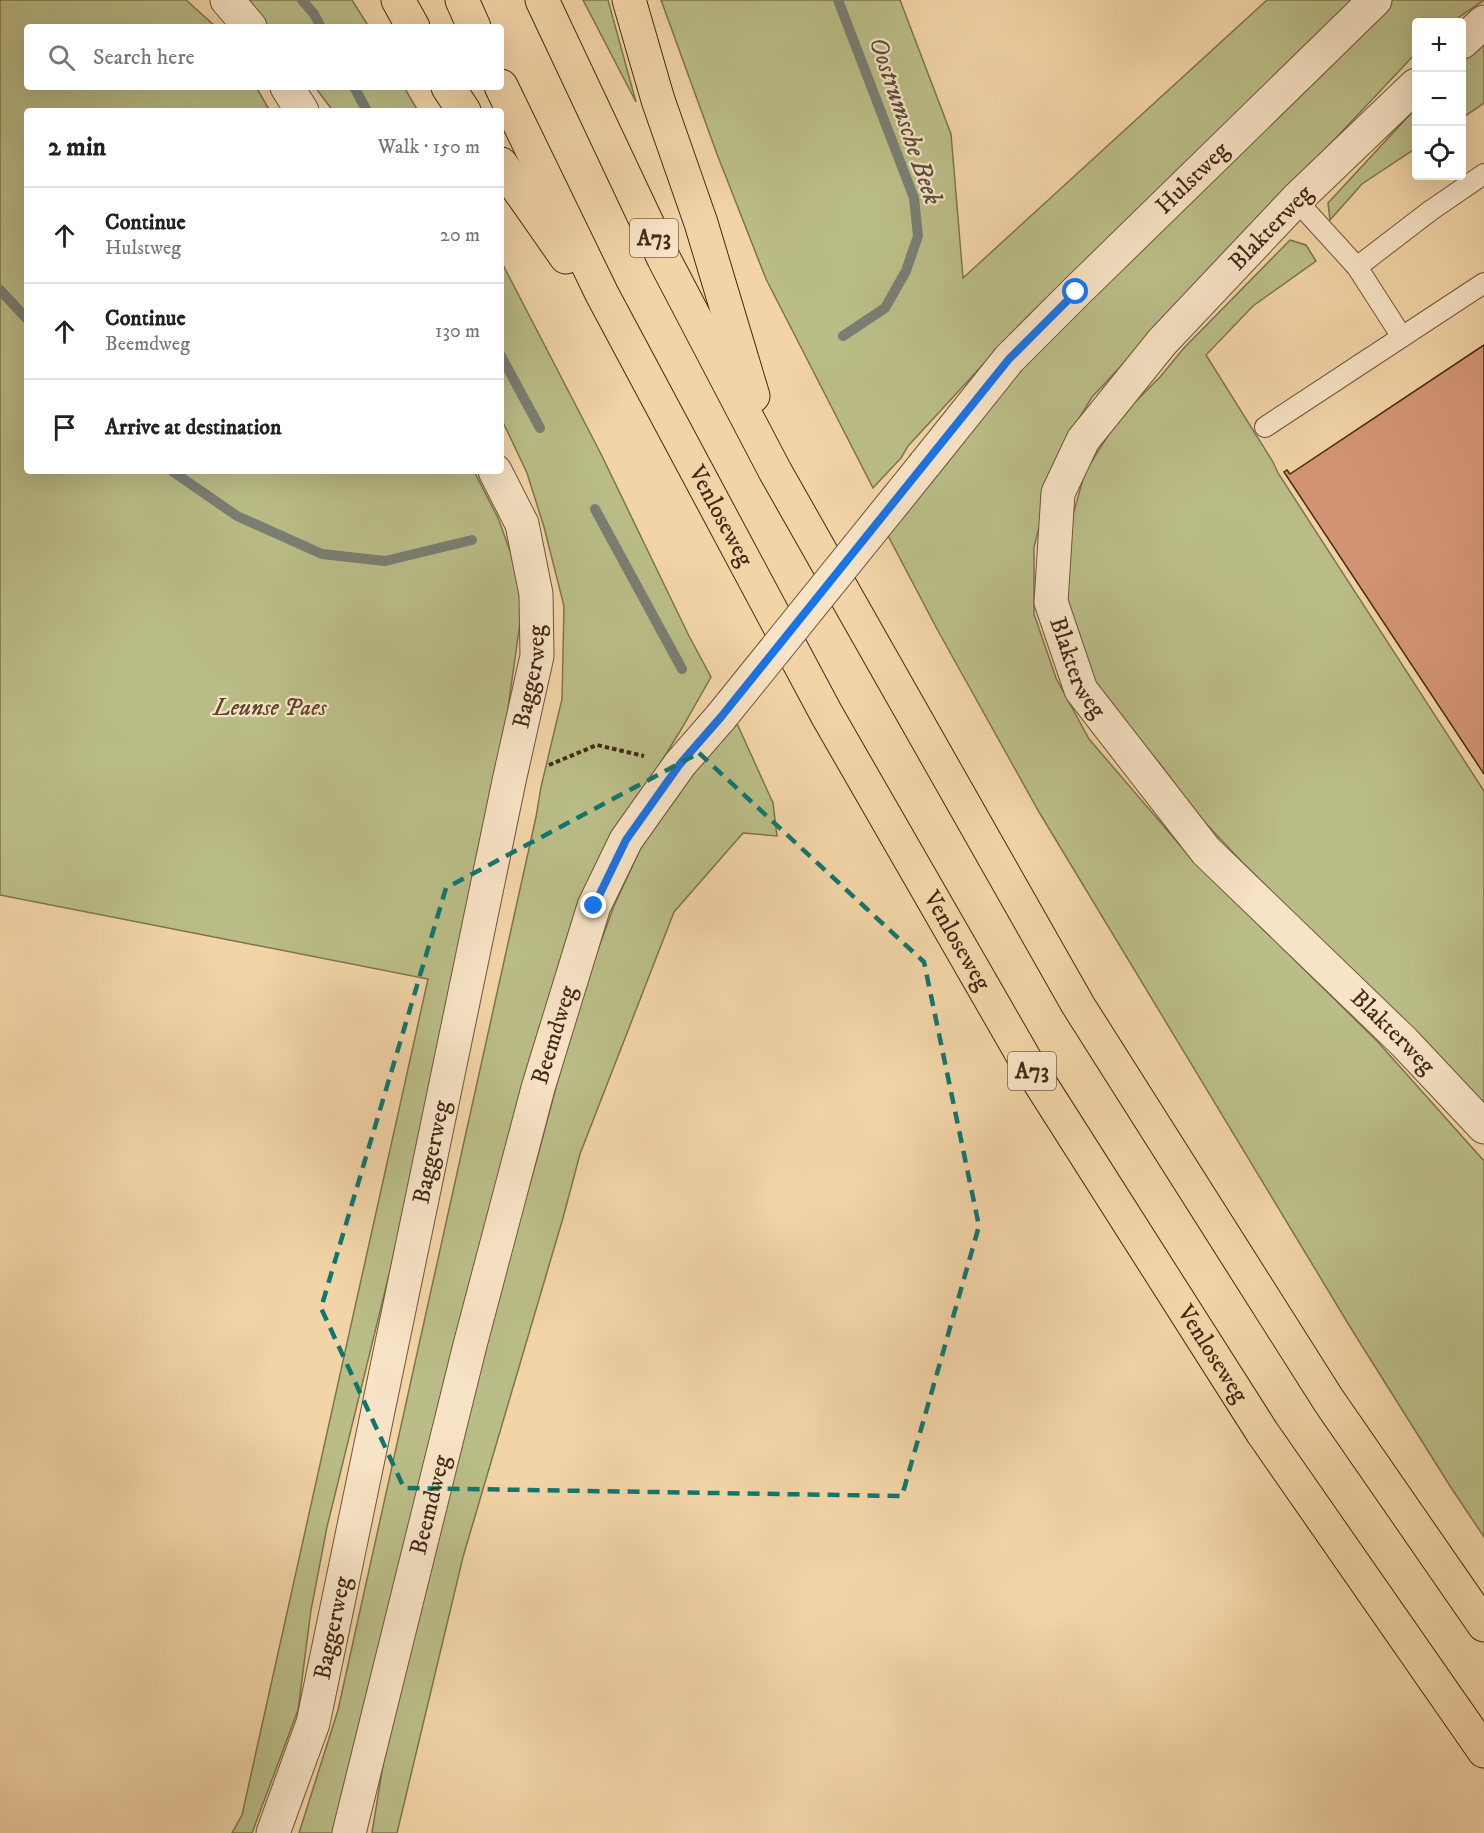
<!DOCTYPE html>
<html lang="en">
<head>
<meta charset="utf-8">
<style>
  :root { --surface:#fff; --page:#f2f2f2; --text:#222; --muted:#767676; --line:#e0e0e0 }
  body { margin:0; font-family:"IM FELL DW Pica",serif; background:var(--page); color:var(--text) }
  .controls { position:absolute; right:18px; top:18px; display:grid; overflow:hidden; border-radius:6px; box-shadow:0 6px 24px #0002 }
  .controls button { width:54px; height:54px; display:grid; place-items:center; padding:0; border:0; border-bottom:2px solid var(--line); background:var(--surface); color:var(--text); font:30px sans-serif }
  .stop { position:absolute; width:18px; height:18px; margin:-14px; border:4px solid #1a73e8; border-radius:50%; background:#fff }
  .stop.end { background:#1a73e8; border-color:#fff; box-shadow:0 2px 6px #0008 }
  .list { margin:0; padding:0; list-style:none }
  h2 { display:flex; justify-content:space-between; align-items:center; height:78px; margin:0; padding:0 24px; font-size:26px }
  h2 small { font-size:20px; font-weight:400; color:var(--muted) }
  .list li { display:grid; grid-template-columns:39px 1fr auto; gap:18px; align-items:center; box-sizing:border-box; height:96px; padding:0 24px; border-top:2px solid var(--line) }
  .list b { display:block; font-size:22px; white-space:nowrap }
  .list p { margin:0; font-size:20px; white-space:nowrap; color:var(--muted) }
  .list em { font-size:20px; font-style:normal; color:var(--muted) }
  .icon { flex:none; width:33px; height:33px; fill:none; stroke:currentColor; stroke-width:2; stroke-linecap:round; stroke-linejoin:round }
  .map { position:relative; flex:none; width:1484px; height:1833px; overflow:hidden }
  .search { position:absolute; background:var(--surface); box-shadow:0 6px 24px #0002; left:24px; top:24px; width:480px; height:66px; display:flex; align-items:center; gap:15px; box-sizing:border-box; padding:0 21px; border-radius:6px; color:var(--muted); font-size:22px }
  .panel { position:absolute; background:var(--surface); box-shadow:0 6px 24px #0002; left:24px; top:108px; width:480px; height:366px; border-radius:6px }
  .map>svg:first-child { display:block }
</style>
</head>
<body>
<div class="map">
<svg width="1484" height="1833" viewBox="0 0 1484 1833">
  <rect width="100%" height="100%" fill="#f2d4a6"/>
  <filter id="stains"><feTurbulence type="fractalNoise" baseFrequency=".00333" numOctaves="4"/><feColorMatrix values="0 0 0 0 .2 0 0 0 0 .09 0 0 0 0 .02 0 0 0 .5 -.17"/></filter>
  <radialGradient id="worn" r=".72"><stop offset=".6" stop-color="#630" stop-opacity="0"/><stop offset="1" stop-color="#630" stop-opacity=".3"/></radialGradient>
  <path fill="#babd87" stroke="#7f734e" stroke-width="1.5" d="M0,0H186L216,27H27V87H256L270,111H27V471H474L498,518L520,578L522,608L499,773L460,986L327,1527L311,1610L298,1710L252,1833H232L242,1815L428,979L0,895Z
    M243,0H352L369,27H268Z
    M583,0H608L636,102Z
    M661,0H900L951,134L963,278L1267,0H1353L1026,318L908,446L901,458L873,488L766,279L717,154Z
    M1393,0H1484L1452,22H1416V53L1092,397L1064,443L1049,490L1034,547V614L1056,678L1089,739L1191,858L1377,1041L1484,1161V1537L1450,1486L1352,1330L1039,812L937,629L884,528L1027,359L1116,267Z
    M1484,44V103L1462,118V60Z
    M315,87H404L418,111H333Z
    M1416,108V148L1362,184L1330,220L1328,203Z
    M1290,240L1306,245L1316,261L1253,306L1206,355L1273,462L1278,473L1484,791V1104L1242,862L1197,814L1161,765L1104,700L1084,659L1066,603L1064,558L1073,515L1085,472L1119,418L1160,377L1183,349Z
    M501,261L601,454L689,636L711,677L682,728L634,806L333,1833H299L338,1710L536,817L541,787L562,699L564,606L544,527L527,473L501,418Z
    M734,717L773,803L777,836L743,833L674,912L580,1154L563,1218L463,1557L397,1833H372L393,1703L468,1399L538,1155L563,1061L593,963L614,906L643,843Z"/>
  <g fill="none" stroke-linecap="round" stroke-linejoin="round">
    <path stroke="#7a7e73" stroke-width="10" d="M302,0L314,14L321,27
      M838,0L914,198L918,236L906,271L885,308L843,336
      M354,87L367,111
      M0,290L27,319
      M501,356L540,428
      M172,471L237,516L322,554L385,561L472,540
      M595,509L682,669"/>
  </g>
  <path fill="#d59675" stroke="#442916" stroke-width="1.5" d="M1484,345V774L1284,472L1287,470L1290,474Z"/>
  <g fill="none" stroke-linecap="round" stroke-linejoin="round">
    <defs>
      <path id="service" d="M1296,200L1357,267L1402,337
        M1357,267L1430,211L1484,174
        M1265,427L1484,283"/>
      <g id="minor">
        <path d="M227,0L250,27"/>
        <path d="M1462,42L1484,22"/>
        <path id="s1" d="M1416,85L1296,200L1162,342L1083,440L1058,493L1051,602L1081,690L1206,851L1404,1042L1484,1127"/>
        <path d="M287,87L302,111"/>
        <path id="s2" d="M925,464L1009,359L1076,292L1375,0"/>
        <path id="s3" d="M273,1833L313,1723L509,781L537,656L536,594L522,524L495,471"/>
        <path id="s4" d="M349,1833L470,1345L538,1088L594,906L626,840L680,764L721,717"/>
      </g>
      <g id="motorway">
        <path d="M398,0L413,27"/>
        <path d="M462,0L474,27"/>
        <path d="M542,0L664,259L775,471L1078,1005L1329,1401L1484,1625"/>
        <path d="M629,0L658,100L701,223L753,396"/>
        <path id="s5" d="M501,86L602,294L827,715L1026,1061L1262,1432L1484,1751"/>
        <path d="M448,87L464,111"/>
        <path d="M501,164L566,257"/>
      </g>
    </defs>
    <use href="#service" stroke="#70543a" stroke-width="22"/>
    <use href="#minor" stroke="#70543a" stroke-width="35"/>
    <use href="#motorway" stroke="#442916" stroke-width="35"/>
    <path stroke="#442916" stroke-width="4" stroke-dasharray="4.5 3" stroke-linecap="butt" d="M549,765L597,745L644,756"/>
    <use href="#service" stroke="#f7e3c5" stroke-width="20"/>
    <use href="#minor" stroke="#f7e3c5" stroke-width="33"/>
    <use href="#motorway" stroke="#f2d4a6" stroke-width="33"/>
    <defs>
      <path id="minor-bridge" d="M721,717L925,464"/>
    </defs>
    <use href="#minor-bridge" stroke="#70543a" stroke-width="35" stroke-linecap="butt"/>
    <use href="#minor-bridge" stroke="#f7e3c5" stroke-width="33"/>
  </g>
  <g fill="none" stroke-linecap="round" stroke-linejoin="round">
    <path stroke="#1a73e8" stroke-width="8" d="M594,906L626,840L680,764L721,717L1009,359L1076,292"/>
  </g>
  <path fill="none" stroke="#0f766e" stroke-width="4.5" stroke-dasharray="12 8" stroke-linejoin="round" d="M699,753L924,962L979,1226L902,1496L404,1488L321,1308L446,888Z"/>
  <g text-anchor="middle" dominant-baseline="central" stroke-width="4.5" stroke-linejoin="round" paint-order="stroke">
    <g fill="#f7e3c5" stroke="#7a614a" stroke-width="1.5">
      <rect x="630" y="219" width="48" height="38" rx="4.5"/>
      <rect x="1008" y="1052" width="48" height="38" rx="4.5"/>
    </g>
    <g font-size="22" font-weight="bold" fill="#442916">
      <text x="654" y="238">A73</text>
      <text x="1032" y="1071">A73</text>
    </g>
    <g font-size="24" fill="#442916" stroke="#f7e3c5">
      <text stroke="none"><textPath href="#s2" startOffset="392">Hulstweg</textPath></text>
      <text transform="translate(1271 228) rotate(-46)">Blakterweg</text>
      <text stroke="none"><textPath href="#s5" startOffset="483">Venloseweg</textPath></text>
      <text stroke="none"><textPath href="#s1" startOffset="726">Blakterweg</textPath></text>
      <text stroke="none"><textPath href="#s3" startOffset="1186">Baggerweg</textPath></text>
      <text stroke="none"><textPath href="#s5" startOffset="969">Venloseweg</textPath></text>
      <text stroke="none"><textPath href="#s1" startOffset="1212">Blakterweg</textPath></text>
      <text stroke="none"><textPath href="#s4" startOffset="824">Beemdweg</textPath></text>
      <text stroke="none"><textPath href="#s3" startOffset="700">Baggerweg</textPath></text>
      <text stroke="none"><textPath href="#s5" startOffset="1455">Venloseweg</textPath></text>
      <text stroke="none"><textPath href="#s4" startOffset="338">Beemdweg</textPath></text>
      <text stroke="none"><textPath href="#s3" startOffset="214">Baggerweg</textPath></text>
    </g>
    <g font-size="24" font-style="italic" fill="#5c472d" stroke="#f7e3c5">
      <text x="270" y="708">Leunse Paes</text>
    </g>
    <g font-size="26" font-style="italic" fill="#5a4c3d" stroke="#f7e3c5">
      <text transform="translate(905 121) rotate(71)">Oostrumsche Beek</text>
    </g>
  </g>
  <rect width="100%" height="100%" filter="url(#stains)"/>
  <rect width="100%" height="100%" fill="url(#worn)"/>
</svg>
<div class="controls">
<button>+</button>
<button>−</button>
<button><svg class="icon" aria-label="locate" viewBox="0 0 24 24"><circle cx="12" cy="12" r="6"/><path d="M12 2v4M12 18v4M2 12h4M18 12h4"/></svg></button>
</div>
<div class="stop" style="left:1076px;top:292px"></div>
<div class="stop end" style="left:594px;top:906px"></div>
<div class="search"><svg class="icon" aria-label="search" viewBox="0 0 24 24"><circle cx="10" cy="10" r="6"/><path d="M15 15l6 6"/></svg>Search here</div>
<section class="panel">
<h2>2 min<small>Walk · 150 m</small></h2>
<ul class="list">
<li><svg class="icon" aria-label="ahead" viewBox="0 0 24 24"><path d="M12 20V5M6 11l6-6 6 6"/></svg><div><b>Continue</b><p>Hulstweg</p></div><em>20 m</em></li>
<li><svg class="icon" aria-label="ahead" viewBox="0 0 24 24"><path d="M12 20V5M6 11l6-6 6 6"/></svg><div><b>Continue</b><p>Beemdweg</p></div><em>130 m</em></li>
<li><svg class="icon" aria-label="arrive" viewBox="0 0 24 24"><path d="M6 21V4h12l-3 4 3 4H6"/></svg><div><b>Arrive at destination</b></div></li>
</ul>
</section>
</div>
</body>
</html>
